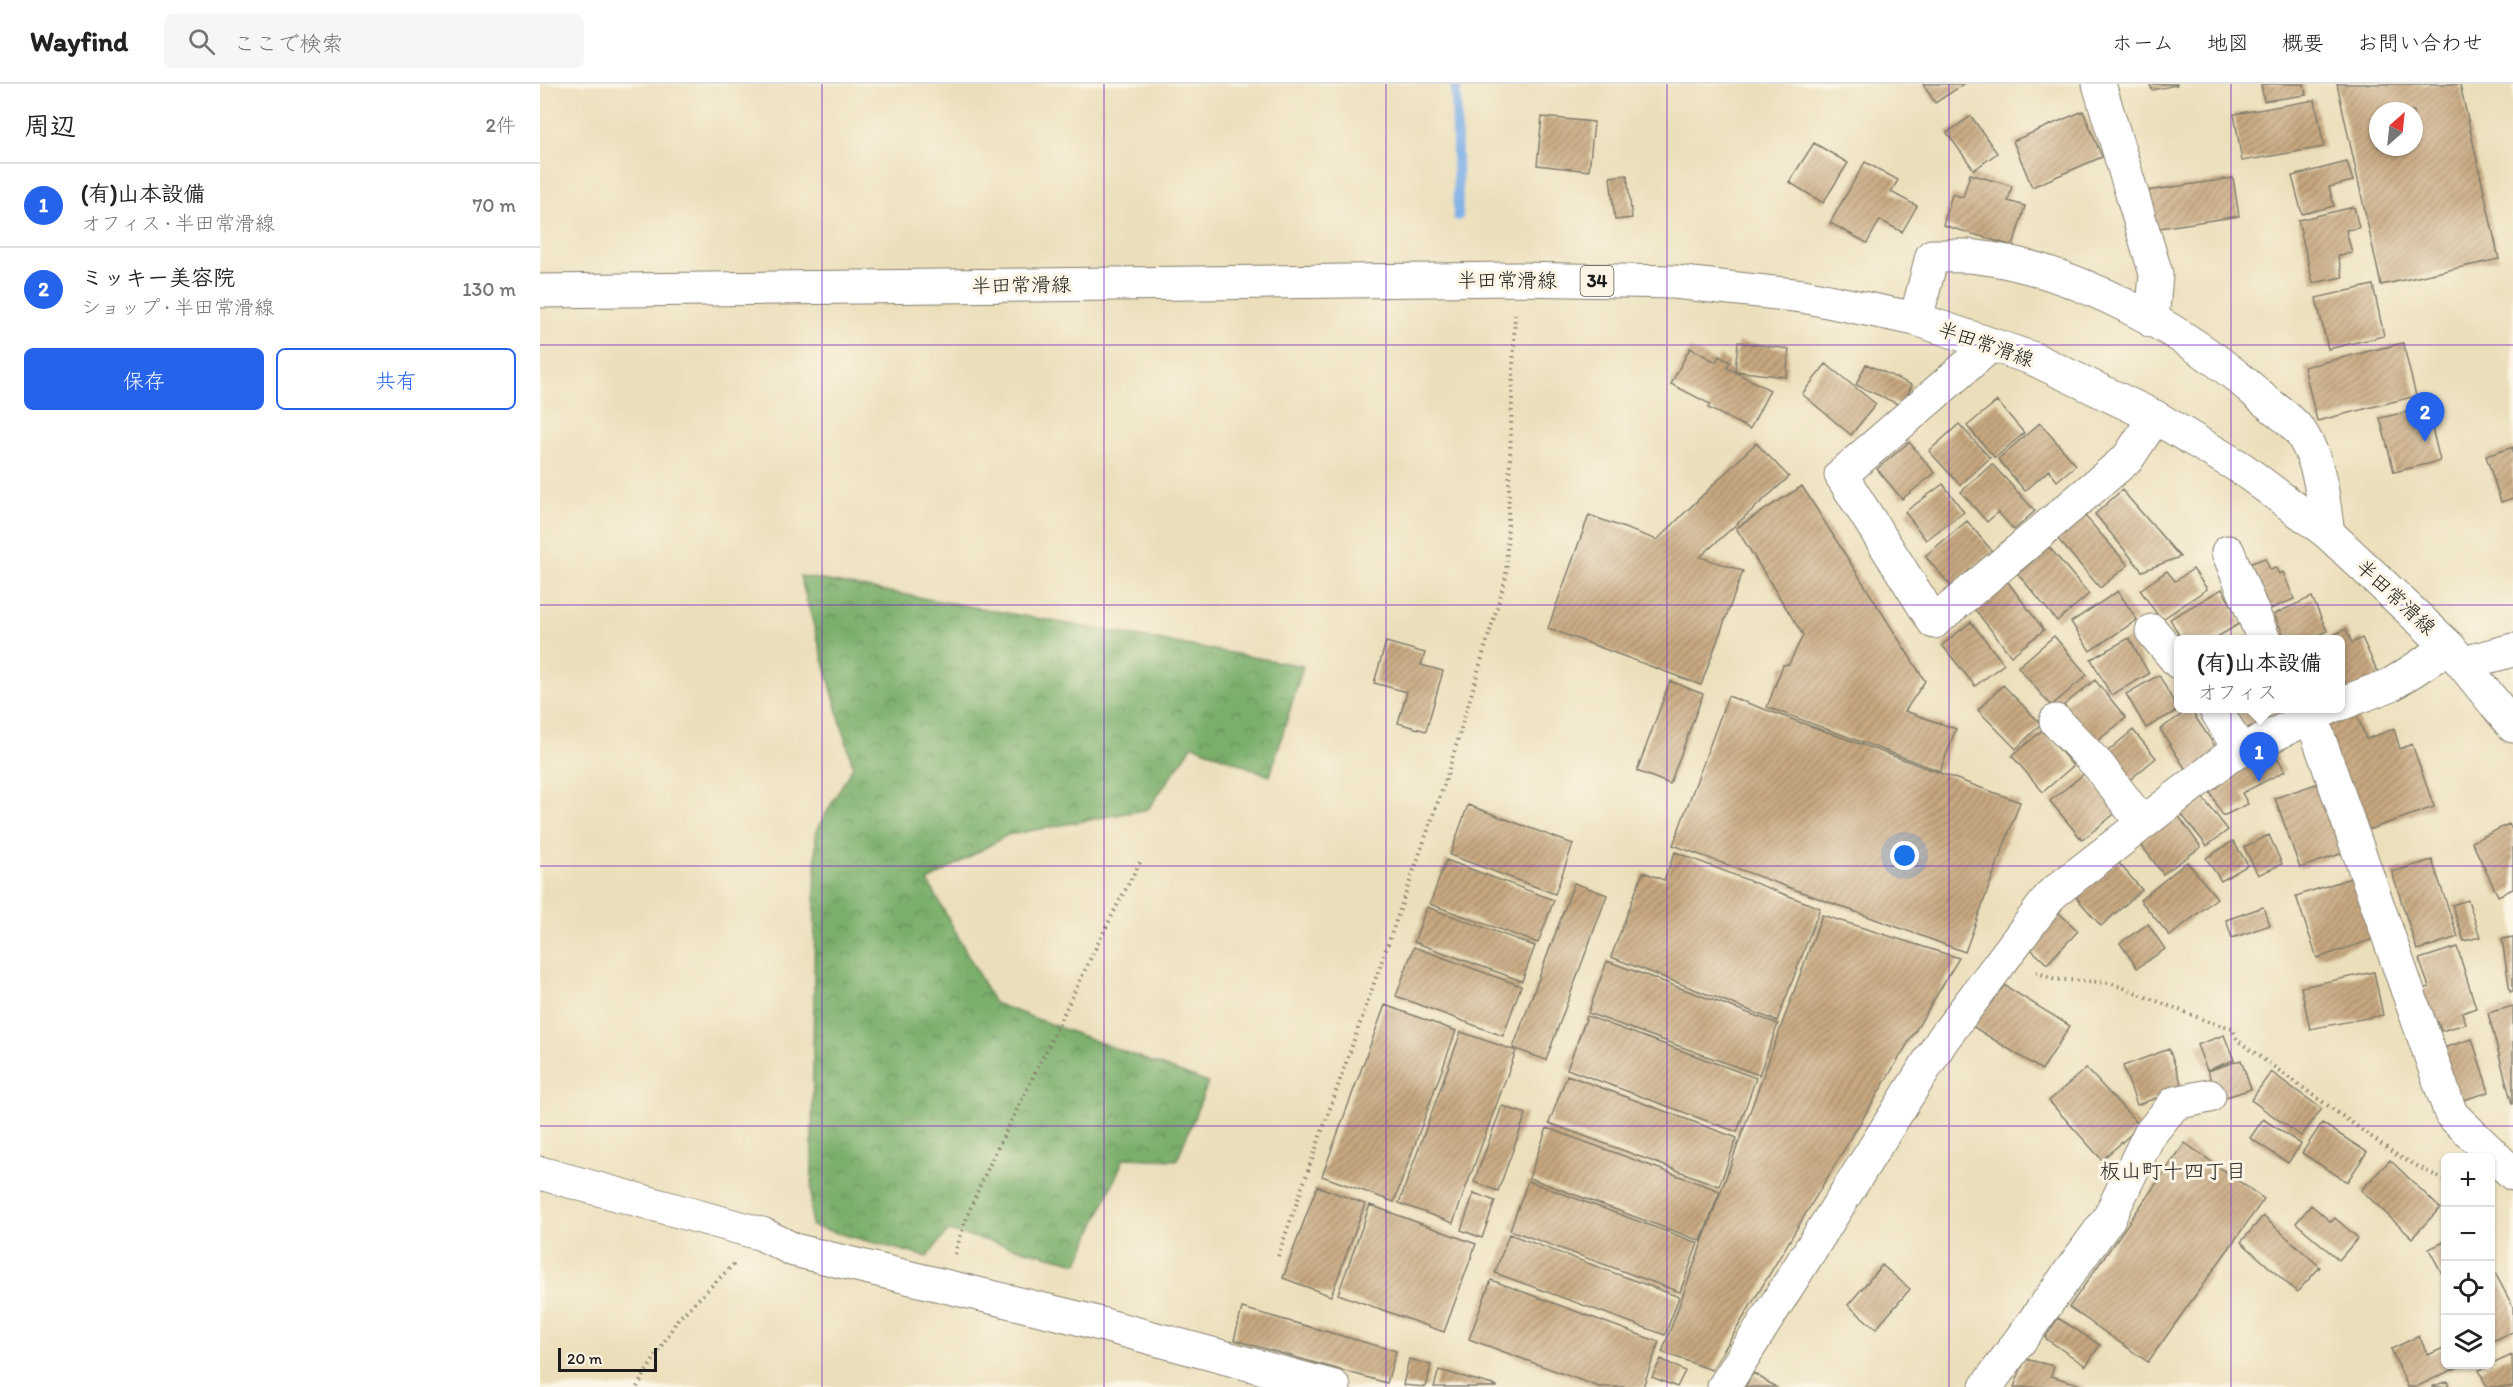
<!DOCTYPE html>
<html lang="ja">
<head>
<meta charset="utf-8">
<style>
  :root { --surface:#fff; --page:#f6f6f6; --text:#222; --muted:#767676; --line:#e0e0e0; --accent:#2563eb }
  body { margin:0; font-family:Itim,"Klee One",sans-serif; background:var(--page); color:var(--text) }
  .controls { position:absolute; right:18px; bottom:18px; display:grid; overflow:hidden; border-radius:9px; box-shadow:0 2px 4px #0004 }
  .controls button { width:54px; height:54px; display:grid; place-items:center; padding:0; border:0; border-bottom:2px solid var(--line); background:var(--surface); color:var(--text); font:30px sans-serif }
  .compass { position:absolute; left:1829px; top:18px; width:54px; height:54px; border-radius:50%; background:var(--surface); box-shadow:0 2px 4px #0004; rotate:27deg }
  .scale { position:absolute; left:18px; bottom:15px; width:99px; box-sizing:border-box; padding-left:6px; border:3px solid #1c1c1c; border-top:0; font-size:16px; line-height:21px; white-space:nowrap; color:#1c1c1c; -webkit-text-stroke:4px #fcf5e5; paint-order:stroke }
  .you { position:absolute; left:1365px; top:772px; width:21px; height:21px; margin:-15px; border:4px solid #fff; border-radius:50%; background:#1a73e8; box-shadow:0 0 0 9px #1a73e833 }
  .badge { display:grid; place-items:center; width:39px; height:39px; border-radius:50%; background:var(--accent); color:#fff; font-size:20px; font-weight:700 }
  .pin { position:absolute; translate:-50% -50px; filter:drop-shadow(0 2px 3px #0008) }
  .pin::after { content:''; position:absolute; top:32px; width:21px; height:18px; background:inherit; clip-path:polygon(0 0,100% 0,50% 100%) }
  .popup { position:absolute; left:1634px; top:551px; width:171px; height:78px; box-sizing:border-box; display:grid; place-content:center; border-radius:9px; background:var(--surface); filter:drop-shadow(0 2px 4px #0005); font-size:20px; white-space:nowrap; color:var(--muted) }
  .popup b { font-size:22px; color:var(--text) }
  .popup::after { content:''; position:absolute; left:50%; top:100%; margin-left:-12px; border:12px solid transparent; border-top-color:var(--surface) }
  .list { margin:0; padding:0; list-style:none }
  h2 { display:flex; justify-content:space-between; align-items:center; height:78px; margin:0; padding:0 24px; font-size:26px }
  h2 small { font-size:20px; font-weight:400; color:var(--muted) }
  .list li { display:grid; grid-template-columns:39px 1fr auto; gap:18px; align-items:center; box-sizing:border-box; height:84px; padding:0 24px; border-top:2px solid var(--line) }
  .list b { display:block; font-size:22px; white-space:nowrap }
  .list p { margin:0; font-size:20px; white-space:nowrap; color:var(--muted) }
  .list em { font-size:20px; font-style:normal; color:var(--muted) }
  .actions { display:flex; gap:12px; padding:18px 24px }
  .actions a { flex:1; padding:14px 0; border:2px solid var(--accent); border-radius:9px; text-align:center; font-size:21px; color:var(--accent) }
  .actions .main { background:var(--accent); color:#fff }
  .icon { flex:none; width:33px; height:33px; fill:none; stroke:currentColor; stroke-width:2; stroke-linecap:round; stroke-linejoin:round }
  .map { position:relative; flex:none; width:1973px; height:1303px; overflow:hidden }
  header { display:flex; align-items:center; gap:36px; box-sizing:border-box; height:84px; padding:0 30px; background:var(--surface); border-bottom:2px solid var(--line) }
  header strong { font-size:28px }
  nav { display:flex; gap:33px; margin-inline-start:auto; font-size:21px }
  .search { width:420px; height:54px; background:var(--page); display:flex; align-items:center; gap:15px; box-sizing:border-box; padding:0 21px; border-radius:9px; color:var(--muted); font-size:22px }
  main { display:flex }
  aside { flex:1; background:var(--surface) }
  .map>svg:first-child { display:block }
</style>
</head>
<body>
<header>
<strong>Wayfind</strong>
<div class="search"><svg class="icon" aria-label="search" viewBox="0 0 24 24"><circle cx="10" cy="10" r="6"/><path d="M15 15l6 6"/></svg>ここで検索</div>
<nav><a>ホーム</a><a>地図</a><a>概要</a><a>お問い合わせ</a></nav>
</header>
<main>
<aside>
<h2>周辺<small>2件</small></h2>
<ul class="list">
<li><span class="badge">1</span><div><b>(有)山本設備</b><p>オフィス · 半田常滑線</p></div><em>70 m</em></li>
<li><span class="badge">2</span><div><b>ミッキー美容院</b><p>ショップ · 半田常滑線</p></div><em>130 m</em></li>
</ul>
<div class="actions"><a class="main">保存</a><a>共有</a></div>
</aside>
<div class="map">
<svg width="1973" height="1303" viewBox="0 0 1973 1303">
  <defs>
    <pattern id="forest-crowns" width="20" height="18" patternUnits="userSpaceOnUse" patternTransform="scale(1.5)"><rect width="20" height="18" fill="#7aaf6b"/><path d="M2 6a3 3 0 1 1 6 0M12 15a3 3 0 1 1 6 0" fill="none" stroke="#638e57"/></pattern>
    <pattern id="building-hatch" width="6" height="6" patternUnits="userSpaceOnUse" patternTransform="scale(1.5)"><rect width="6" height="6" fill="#c7a880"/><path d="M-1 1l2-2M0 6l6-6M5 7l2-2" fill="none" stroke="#a18868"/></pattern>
  </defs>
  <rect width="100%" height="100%" fill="#fcf5e5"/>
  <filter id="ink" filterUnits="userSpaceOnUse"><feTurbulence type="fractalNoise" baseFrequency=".0167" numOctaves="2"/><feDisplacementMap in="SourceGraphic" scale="12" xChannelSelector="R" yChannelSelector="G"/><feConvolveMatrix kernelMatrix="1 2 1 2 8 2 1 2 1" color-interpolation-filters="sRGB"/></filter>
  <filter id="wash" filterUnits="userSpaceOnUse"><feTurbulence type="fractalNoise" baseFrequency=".008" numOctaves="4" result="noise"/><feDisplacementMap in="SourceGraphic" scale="24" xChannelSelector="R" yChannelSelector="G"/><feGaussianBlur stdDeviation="1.35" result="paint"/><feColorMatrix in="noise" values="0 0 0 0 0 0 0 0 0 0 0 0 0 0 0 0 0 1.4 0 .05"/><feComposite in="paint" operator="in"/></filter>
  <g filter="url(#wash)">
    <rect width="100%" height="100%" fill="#ebdfbb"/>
    <path fill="url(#forest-crowns)" stroke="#4b6644" stroke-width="1.5" d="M260,492L763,582L730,692L653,661L608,725L467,751L388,797L454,919L668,999L637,1076L584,1074L538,1179L408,1147L387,1173L271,1142L276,747L313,682Z"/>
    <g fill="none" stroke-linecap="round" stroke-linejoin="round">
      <path stroke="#7aaee7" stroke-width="10" d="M916,0L918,132"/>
    </g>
    <g id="blocks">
      <path fill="url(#building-hatch)" fill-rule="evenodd" d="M1383,0H1424L1395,19Z
        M1610,0H1637V1L1612,6Z
        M1721,0H1764L1766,11L1724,17Z
        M1797,0H1920L1959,175L1841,201ZM1838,27H1874V63H1838Z
        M1775,16L1784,63L1702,77L1694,30Z
        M1543,27L1562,73L1492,103L1473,57Z
        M1431,32L1457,69L1434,86L1407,49Z
        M1002,33L1054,38L1049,87L997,81Z
        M1274,59L1308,79L1283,119L1249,98Z
        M1325,78L1358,96L1351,108L1377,122L1362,148L1340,136L1327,159L1290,139Z
        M1807,78L1813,97L1789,103L1794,122L1762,130L1752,92Z
        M1430,90L1472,102L1468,117L1485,122L1473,162L1403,141L1412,110L1423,113Z
        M1087,91L1092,134L1075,136L1070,93Z
        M1693,94L1699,132L1613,145L1607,107Z
        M1814,123L1819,144L1806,146L1812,169L1798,172L1803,193L1773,199L1758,136Z
        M1833,201L1844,252L1788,265L1776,214Z
        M1198,258L1249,265L1246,293L1195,287Z
        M1863,259L1876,312L1777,337L1764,283Z
        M1150,264L1176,278L1179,272L1190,278L1187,284L1230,306L1210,345L1168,324L1170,320L1131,300Z
        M1286,280L1336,320L1311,351L1262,310Z
        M1326,280L1372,301L1362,322L1316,301Z
        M1457,317L1484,349L1455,374L1427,342Z
        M1887,323L1900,377L1854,388L1840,334Z
        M1500,339L1536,381L1517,397L1509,386L1485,407L1458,375Z
        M1419,340L1450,374L1420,401L1389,367Z
        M1369,358L1395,389L1362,415L1337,385Z
        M1216,359L1249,393L1160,473L1203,487L1161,601L1008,544L1049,431L1117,456Z
        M1973,363V414L1961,418L1946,372Z
        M1452,380L1495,427L1474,446L1458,428L1447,438L1421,408Z
        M1403,400L1424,428L1386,456L1365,428Z
        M1262,402L1385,597L1365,627L1416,645L1400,687L1227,623L1243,581L1249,580L1263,551L1196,444Z
        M1582,406L1640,473L1602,487L1555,430Z
        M1545,432L1588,481L1560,504L1518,455Z
        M1427,437L1452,467L1411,502L1385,472Z
        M1509,463L1549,510L1517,537L1478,490Z
        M1725,474L1730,486L1736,484L1739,490L1743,488L1754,515L1723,528L1704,482Z
        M1653,485L1667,505L1621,536L1600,506L1627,487L1635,497Z
        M1467,497L1504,546L1471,572L1433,523Z
        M1682,505L1701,539L1672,556H1642L1630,535Z
        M1578,507L1597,536L1550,567L1531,538Z
        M1772,513L1787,547L1769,556H1746L1734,530Z
        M1431,538L1464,580L1435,602L1402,561Z
        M1806,545L1812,559L1822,554L1840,593L1809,607L1800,586V556H1783Z
        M1514,552L1547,591L1511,622L1478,583Z
        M1589,554L1609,590L1571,611L1551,575Z
        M846,558L885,569L881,581L903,587L886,647L858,639L867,608L834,599Z
        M1619,591L1638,626L1606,644L1586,610Z
        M1555,596L1586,634L1555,659L1524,621Z
        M1130,597L1163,610L1130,700L1097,687Z
        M1463,601L1501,640L1476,665L1438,626Z
        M1188,612L1480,718L1425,868L1133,761Z
        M1694,624H1725L1729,635L1703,646Z
        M1650,625L1679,668L1648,689L1620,645Z
        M1817,631L1826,655L1854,645L1860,665L1872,660L1894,723L1822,748L1784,642Z
        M1503,646L1533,682L1503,708L1472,672Z
        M1593,646L1616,674L1586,699L1563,671Z
        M1734,668L1745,687L1702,709L1708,720L1683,732L1667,702Z
        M1545,689L1577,728L1542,756L1510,717Z
        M1785,697L1809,767L1760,784L1735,714Z
        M1659,709L1688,746L1667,762L1638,726Z
        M928,721L1033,760L1015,810L910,771Z
        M1637,730L1661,763L1623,790L1599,758Z
        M1969,740L1973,748V805L1958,812L1932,758Z
        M1729,751L1742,780L1718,791L1704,763Z
        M1693,757L1708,781L1681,797L1666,774Z
        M1135,768L1280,824L1237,937L1071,873L1103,788L1124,796Z
        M906,776L1014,816L998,859L890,820Z
        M1892,776L1918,853L1877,866L1852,788Z
        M1577,777L1602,806L1561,842L1535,812Z
        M1647,778L1677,814L1630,852L1600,816Z
        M1814,793L1834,855L1777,874L1756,812Z
        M1034,799L1067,811L1006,976L973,964Z
        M1928,816L1940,853L1924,857L1912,821Z
        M887,823L995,862L982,897L874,858Z
        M1723,823L1730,841L1692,854L1686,836Z
        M1514,824L1538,847L1507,880L1483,858Z
        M1282,831L1419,874L1172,1286L1122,1268Z
        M1608,840L1625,865L1597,884L1580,859Z
        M1973,853V907L1970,908L1962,855Z
        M874,863L981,902L963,952L856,912Z
        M1917,863L1936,924L1922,929L1926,940L1901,947L1898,938L1887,942L1876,907L1889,903L1879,875Z
        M1067,877L1238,940L1219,991L1048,929Z
        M1834,888L1843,931L1770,945L1761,903Z
        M1459,898L1530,942L1502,986L1432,942Z
        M845,921L916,947L854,1118L782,1092Z
        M1973,922V1020H1972L1948,929Z
        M1047,932L1216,994L1197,1048L1027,985Z
        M921,948L976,967L913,1139L859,1119Z
        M1684,951L1694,976L1667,986L1657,961Z
        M1932,955L1949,1008L1917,1018L1900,965Z
        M1629,965L1643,1004L1597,1021L1583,982Z
        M1701,976L1711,1005L1677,1016L1668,987Z
        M1546,984L1600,1042L1562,1076L1509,1017Z
        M1731,988L1782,1025L1761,1052L1711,1016Z
        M1027,991L1197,1054L1179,1102L1009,1039Z
        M962,1022L986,1030L958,1107L934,1098Z
        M1723,1035L1761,1060L1748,1079L1710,1054Z
        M1782,1039L1827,1068L1807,1098L1762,1069Z
        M1007,1044L1180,1107L1161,1157L989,1094Z
        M1645,1059L1724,1115L1608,1278L1529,1223Z
        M1850,1076L1900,1124L1872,1154L1821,1106Z
        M988,1097L1158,1159L1140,1208L970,1146Z
        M777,1102L825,1120L791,1212L743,1194Z
        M934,1109L955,1117L942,1154L921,1146Z
        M830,1121L936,1160L904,1248L798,1210Z
        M1771,1121L1791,1138L1795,1134L1818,1154L1799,1176L1756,1139Z
        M1723,1132L1780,1183L1757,1208L1701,1158Z
        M969,1150L1139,1213L1125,1251L955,1189Z
        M1906,1157V1197L1889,1165Z
        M1342,1181L1370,1205L1336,1245L1308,1221Z
        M1953,1185L1973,1223V1248L1950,1258V1186Z
        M951,1196L1119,1258L1103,1303H1059L929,1255Z
        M702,1224L856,1267L847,1299L694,1256Z
        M1518,1234L1560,1261L1546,1282L1505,1254Z
        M1879,1252L1888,1271L1906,1263V1280H1924L1876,1303H1868L1851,1265Z
        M1972,1271L1973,1303H1947L1939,1286Z
        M869,1275L891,1281L886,1303L863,1301Z
        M1121,1275L1145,1287L1137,1303L1112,1293Z
        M1485,1275L1514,1282L1511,1292L1548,1303H1474Z
        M899,1286L957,1302V1303H894Z
        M1213,1289L1236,1303H1205Z
        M1907,1297L1909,1303H1891Z"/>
    </g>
  </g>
  <g filter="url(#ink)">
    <use href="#blocks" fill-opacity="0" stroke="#847e6c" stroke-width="1.5"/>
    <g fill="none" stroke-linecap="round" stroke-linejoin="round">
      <defs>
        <path id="minor" d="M1559,0L1616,190L1612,237
          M1376,235L1392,172C1406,172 1422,171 1437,173C1534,184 1653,250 1723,315C1736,326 1755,338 1763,352C1781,382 1783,415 1788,449
          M1451,261L1301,391L1394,538L1588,374L1615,333
          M1688,468L1724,556
          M1612,547L1638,578
          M1924,579L1973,566
          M1800,620L1852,600L1909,563
          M1675,624L1700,667
          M1771,632L1911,1030L1973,1090
          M1516,637L1559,682L1602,739
          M0,1089L222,1150L254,1166L538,1234L794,1303
          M1184,1303L1403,955L1512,810L1688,673L1789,624
          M1446,1303L1569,1134L1609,1051L1635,1019L1669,1012"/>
        <path id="major" d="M0,207L976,195L1134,198L1263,212L1376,235L1494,275L1615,333L1701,384L1788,449L1909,563L1973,642"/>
      </defs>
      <use href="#minor" stroke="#847e6c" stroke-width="35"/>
      <use href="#major" stroke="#847e6c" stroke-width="35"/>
      <path stroke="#847e6c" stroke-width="4" stroke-dasharray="1.5 4.5" stroke-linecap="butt" d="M1496,888L1513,895L1571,899L1675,940L1692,944L1698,957L1858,1072L1906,1097
        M415,1170C431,1111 462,1057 488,1003C526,927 561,849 602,775
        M738,1172L907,692L966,493L975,227
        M97,1303L138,1235L196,1178"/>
      <use href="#minor" stroke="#fff" stroke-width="33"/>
      <use href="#major" stroke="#fff" stroke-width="33"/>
    </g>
  </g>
  <path fill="none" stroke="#7b2cbf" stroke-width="1.5" stroke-opacity="0.55" d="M282,0V1303M564,0V1303M846,0V1303M1127,0V1303M1409,0V1303M1691,0V1303M0,261H1973M0,521H1973M0,782H1973M0,1042H1973"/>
  <g text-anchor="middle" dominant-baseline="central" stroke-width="6" stroke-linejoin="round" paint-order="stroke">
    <rect fill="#fcf5e5" stroke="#5f5d58" stroke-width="1.5" x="1040.5" y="182" width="33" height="30" rx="4.5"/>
    <g font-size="18" font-weight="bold" fill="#1c1c1c">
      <text x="1057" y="197">34</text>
    </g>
    <g font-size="20" fill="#1c1c1c" stroke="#fcf5e5">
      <text x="967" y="196">半田常滑線</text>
      <text transform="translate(481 201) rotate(-1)">半田常滑線</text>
      <text transform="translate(1446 260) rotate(19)">半田常滑線</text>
      <text transform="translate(1856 513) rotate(43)">半田常滑線</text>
    </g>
    <g font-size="21" fill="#1c1c1c" stroke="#fcf5e5">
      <text x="1633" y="1086">板山町十四丁目</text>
    </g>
  </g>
</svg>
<div class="controls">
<button>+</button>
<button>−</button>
<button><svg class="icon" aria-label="locate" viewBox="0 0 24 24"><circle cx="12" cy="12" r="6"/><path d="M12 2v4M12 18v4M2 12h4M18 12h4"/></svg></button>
<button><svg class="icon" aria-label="layers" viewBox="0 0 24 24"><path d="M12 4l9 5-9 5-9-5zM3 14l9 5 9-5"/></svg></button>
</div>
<svg class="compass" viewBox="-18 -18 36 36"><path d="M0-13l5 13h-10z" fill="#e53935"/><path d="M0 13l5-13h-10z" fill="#767676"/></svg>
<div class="scale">20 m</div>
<div class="you"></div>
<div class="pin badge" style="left:1719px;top:698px">1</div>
<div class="popup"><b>(有)山本設備</b>オフィス</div>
<div class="pin badge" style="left:1885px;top:358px">2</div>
</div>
</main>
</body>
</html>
